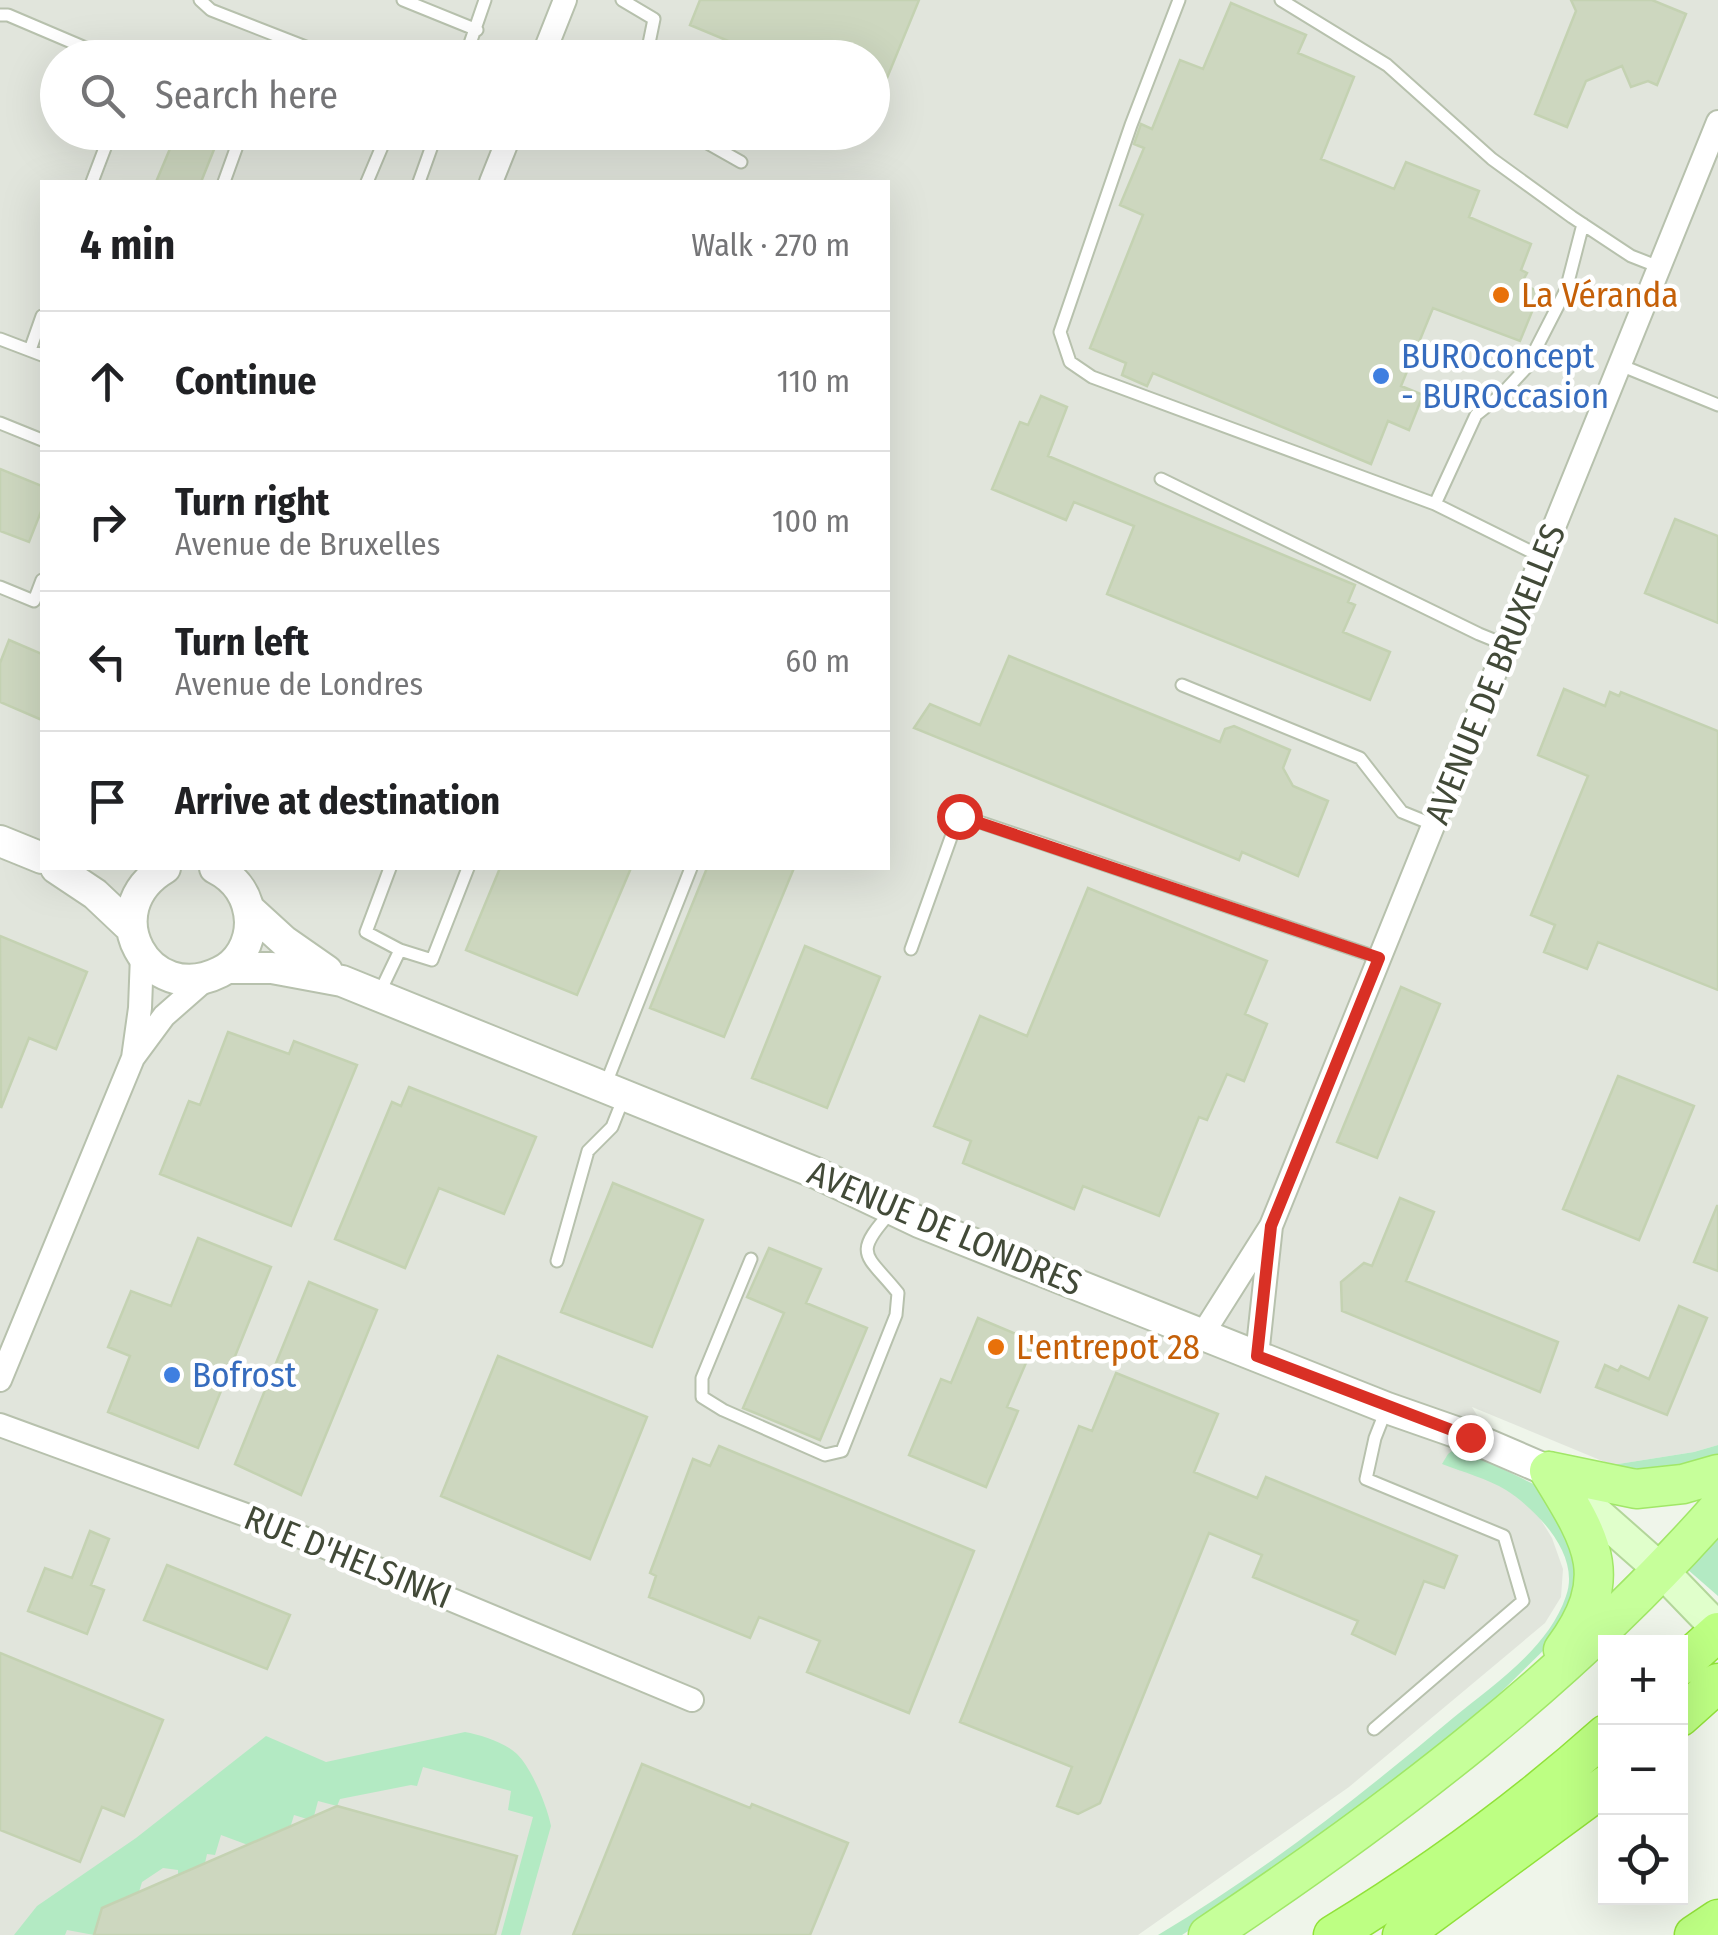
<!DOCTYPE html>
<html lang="en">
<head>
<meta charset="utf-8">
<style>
  :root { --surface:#fff; --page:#f2f2f2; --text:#202124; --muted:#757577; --line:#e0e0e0 }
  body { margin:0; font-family:"Fira Sans Condensed",sans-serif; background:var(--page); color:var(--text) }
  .controls { position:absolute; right:30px; bottom:30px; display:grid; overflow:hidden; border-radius:0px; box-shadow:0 10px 40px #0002 }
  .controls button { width:90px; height:90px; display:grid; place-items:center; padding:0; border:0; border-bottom:2px solid var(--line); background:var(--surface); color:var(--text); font:50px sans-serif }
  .stop { position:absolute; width:30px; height:30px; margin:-22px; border:8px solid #d93025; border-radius:50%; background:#fff }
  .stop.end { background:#d93025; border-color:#fff; box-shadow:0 2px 10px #0008 }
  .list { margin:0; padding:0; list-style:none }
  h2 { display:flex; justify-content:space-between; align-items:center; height:130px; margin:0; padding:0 40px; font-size:42px }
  h2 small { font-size:32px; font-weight:400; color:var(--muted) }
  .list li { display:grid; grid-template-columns:65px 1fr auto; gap:30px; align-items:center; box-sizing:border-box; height:140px; padding:0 40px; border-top:2px solid var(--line) }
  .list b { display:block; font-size:38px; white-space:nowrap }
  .list p { margin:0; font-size:32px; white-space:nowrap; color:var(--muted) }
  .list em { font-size:32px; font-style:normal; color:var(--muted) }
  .icon { flex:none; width:55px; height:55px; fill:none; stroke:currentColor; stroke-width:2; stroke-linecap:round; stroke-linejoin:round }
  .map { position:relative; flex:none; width:1718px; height:1935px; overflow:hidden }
  .search { position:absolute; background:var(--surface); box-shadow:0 10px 40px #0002; left:40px; top:40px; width:850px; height:110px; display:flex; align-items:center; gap:25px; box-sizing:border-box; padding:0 35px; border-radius:55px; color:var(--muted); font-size:38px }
  .panel { position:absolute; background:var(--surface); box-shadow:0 10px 40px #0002; left:40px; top:180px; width:850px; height:690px; border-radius:0px }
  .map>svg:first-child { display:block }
</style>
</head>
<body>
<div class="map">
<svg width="1718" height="1935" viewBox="0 0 1718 1935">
  <rect width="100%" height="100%" fill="#eff5ea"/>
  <path fill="#e1e5dc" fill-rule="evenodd" d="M0,0H1718V1445L1694,1452L1612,1465L1472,1407L1552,1538L1563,1569L1561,1597L1545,1623L1349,1787L1138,1935H0ZM58,58H872V132H58ZM42,182H888V868H42Z"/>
  <path fill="#b3eac3" d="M1718,1445V1464L1658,1477L1612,1465L1694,1452Z
    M1457,1447L1548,1491L1582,1579L1552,1642L1493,1700L1401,1776L1233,1902L1182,1935H1158C1263,1873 1360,1796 1453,1718C1493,1685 1549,1648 1566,1596C1581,1555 1537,1510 1506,1490C1488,1479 1463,1472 1442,1464L1448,1454Z
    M1718,1534V1596L1687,1569Z
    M465,1732C481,1735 504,1742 517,1754C532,1769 547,1806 551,1826L520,1935H501L533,1817L508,1810L511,1791L423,1767L417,1786L411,1785L340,1799L337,1806L318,1801L314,1816L307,1819L294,1815L291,1825L248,1845L221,1835L215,1855L207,1854L205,1863L178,1875V1870L163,1868L142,1882L139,1892L94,1935L67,1930L65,1935H14L37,1906L136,1838L266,1736L326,1762Z"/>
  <path fill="#cdd7bf" stroke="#c4d2b2" stroke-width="2.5" d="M700,0H919L873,112L872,58H769L690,25Z
    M1571,0H1652L1686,14L1657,85L1648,81L1631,87L1622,66L1586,81L1567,127L1535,114L1576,11Z
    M1231,3L1306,35L1298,53L1354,77L1321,159L1394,189L1406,162L1479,191L1469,217L1531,244L1521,270L1527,273L1521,284L1540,292L1520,341L1433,308L1401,386L1423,395L1409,430L1388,421L1371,464L1153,373L1147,386L1122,375L1126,363L1090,348L1143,215L1120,205L1144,148L1134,144L1141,124L1152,129L1180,60L1203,69Z
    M177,132H221L201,182H156Z
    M1041,396L1067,407L1048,456L1355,585L1348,602L1355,605L1343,632L1390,652L1370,700L1107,594L1134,526L1074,502L1066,520L992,489L1020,422L1028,425Z
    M0,469L42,486V509L29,542L0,531Z
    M1675,519L1718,536V623L1645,593Z
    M9,640L42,654V720L0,702V663Z
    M1009,656L1220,742L1225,729L1234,726L1290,750L1283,768L1293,786L1328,801L1298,876L1242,852L1239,860L914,728L930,704L980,725Z
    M1564,689L1605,706L1610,692L1619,696L1621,692L1718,731V990L1598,942L1587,969L1544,952L1555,925L1531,915L1588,776L1538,755Z
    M500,868H631L577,995L466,950Z
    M707,868H794L724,1037L650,1008Z
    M1088,888L1267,961L1245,1014L1267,1024L1244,1081L1227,1074L1207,1120L1199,1117L1159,1216L1083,1186L1074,1209L963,1163L971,1141L934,1126L980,1016L1027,1036Z
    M0,936L87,972L56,1049L29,1038L1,1108Z
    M805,946L880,977L827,1108L752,1078Z
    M1401,987L1440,1004L1377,1158L1337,1142Z
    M228,1032L289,1054L294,1041L357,1065L291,1226L160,1174L189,1101L200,1105Z
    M1618,1076L1694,1106L1639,1240L1563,1209Z
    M409,1087L536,1137L504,1214L439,1188L405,1268L335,1239L392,1102L401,1106Z
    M613,1183L703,1220L652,1347L561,1312Z
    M1400,1198L1434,1212L1406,1281L1558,1342L1540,1392L1342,1311L1341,1282L1364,1263L1372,1266Z
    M1717,1206H1718V1271L1694,1262Z
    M198,1238L271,1267L198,1448L108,1412L130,1356L108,1347L131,1291L171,1306Z
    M769,1248L821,1269L806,1303L867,1328L820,1440L743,1408L784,1313L747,1297Z
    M309,1282L377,1310L301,1495L235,1464Z
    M1679,1306L1707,1318L1667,1415L1596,1387L1605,1365L1618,1371L1621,1366L1649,1379Z
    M978,1318L1035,1342L1007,1407L1018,1411L986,1487L909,1455L941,1379L951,1383Z
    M498,1356L647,1417L590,1559L441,1496Z
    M1116,1373L1218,1414L1194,1472L1257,1498L1266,1477L1457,1556L1444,1588L1424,1581L1395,1654L1352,1634L1358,1621L1253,1577L1262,1555L1209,1533L1100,1803L1078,1814L1057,1806L1072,1767L960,1722L1079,1426L1092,1431Z
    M719,1446L974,1551L909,1713L807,1672L820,1641L759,1617L750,1638L649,1597L656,1576L650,1573L693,1459L710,1466Z
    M90,1531L109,1539L91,1585L104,1590L87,1634L28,1611L45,1568L72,1578Z
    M167,1565L290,1615L267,1669L144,1620Z
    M0,1653L163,1720L124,1816L102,1807L80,1862L0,1830Z
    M642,1764L750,1808L752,1804L848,1843L810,1935H573Z
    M337,1806L517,1856L495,1935H94L102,1908Z"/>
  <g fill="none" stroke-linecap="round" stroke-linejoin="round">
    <defs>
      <path id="service" d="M200,0L211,10L334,58
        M403,0L477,30
        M622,0L654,19L646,58
        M1179,0L1131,125L1060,332L1070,362L1092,377L1435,504L1542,557
        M1281,0L1387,65L1492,159L1572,217L1631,256L1659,267
        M0,15H8L109,58
        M465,58L485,0
        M688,132L741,162
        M92,182L111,132
        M224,182L242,132
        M367,182L383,144L381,132
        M419,182L434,140
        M0,339L42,355
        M30,350L42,316
        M1620,365L1718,405
        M0,423L42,440
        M1161,479L1479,634L1506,645
        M1435,504L1476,415L1501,395L1526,368L1566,290L1583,224
        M0,587L34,601L42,580
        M1182,685L1360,758L1402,812L1434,825
        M390,868L366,932L400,950L432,960L468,868
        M911,949L959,815L1379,958
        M378,996L400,950
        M605,1086L691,868
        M751,1259L702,1378V1397L723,1410L825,1455L842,1451L896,1315L898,1293C867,1254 851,1256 891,1212
        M557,1261L588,1151L612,1127L624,1097
        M1374,1729L1523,1601L1504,1536L1366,1479L1375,1438L1386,1410"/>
      <path id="minor" d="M542,58L565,0
        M491,182L511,132
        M142,955L140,1008L133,1058L164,1016L205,980
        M1271,1226L1718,122
        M1202,1335L1271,1226L1257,1356
        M0,1380L133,1058
        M0,1425L265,1522L692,1700"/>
      <path id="tertiary" d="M0,841L42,858
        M56,868L95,894L131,928
        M165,868C94,910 148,1008 220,972C239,963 250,943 250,922C249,897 237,879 215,868
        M249,909L284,941L327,971
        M229,968H272L342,981L816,1173L919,1222L1387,1408L1470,1437L1549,1471"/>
      <path id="secondary" d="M1560,1481L1663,1572L1718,1629"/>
      <path id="primary" d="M1549,1471C1592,1541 1617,1577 1563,1650
        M1549,1471L1636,1489L1683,1484L1718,1474
        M1208,1935C1394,1811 1570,1677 1718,1509"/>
      <path id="trunk" d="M1680,1666L1718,1632
        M1680,1717L1718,1683
        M1333,1935C1428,1877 1522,1809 1606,1734
        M1402,1935L1606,1785
        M1694,1935L1718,1919"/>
    </defs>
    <use href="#service" stroke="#b7c1ad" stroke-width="15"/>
    <use href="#minor" stroke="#b7c1ad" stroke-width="26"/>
    <use href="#tertiary" stroke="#b7c1ad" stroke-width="34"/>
    <use href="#secondary" stroke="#b3d69a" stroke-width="36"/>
    <use href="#primary" stroke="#a1e767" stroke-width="41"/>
    <use href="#trunk" stroke="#91e139" stroke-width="41"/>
    <use href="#service" stroke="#fff" stroke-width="11"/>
    <use href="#minor" stroke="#fff" stroke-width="22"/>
    <use href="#tertiary" stroke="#fff" stroke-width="30"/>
    <use href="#secondary" stroke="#e0ffcb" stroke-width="32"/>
    <use href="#primary" stroke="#c6ff9a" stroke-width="38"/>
    <use href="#trunk" stroke="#bdff83" stroke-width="38"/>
  </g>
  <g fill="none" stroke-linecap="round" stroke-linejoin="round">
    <path stroke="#d93025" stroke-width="12" d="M959,816L1379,958L1271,1226L1257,1356L1470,1437"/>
  </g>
  <g fill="#e8710a" stroke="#fff" stroke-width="4">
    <circle cx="1501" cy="295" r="10"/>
    <circle cx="996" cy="1347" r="10"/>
  </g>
  <g fill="#3f7fe0" stroke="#fff" stroke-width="4">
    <circle cx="1381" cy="376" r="10"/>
    <circle cx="172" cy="1375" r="10"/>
  </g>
  <g text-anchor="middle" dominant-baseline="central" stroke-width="9" stroke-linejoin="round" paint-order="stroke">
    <g font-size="35" fill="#c56008" stroke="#fff" text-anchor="start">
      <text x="1521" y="295">La Véranda</text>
      <text x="1016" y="1347">L'entrepot 28</text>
    </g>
    <g font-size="35" fill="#366cbe" stroke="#fff" text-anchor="start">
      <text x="1401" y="356">BUROconcept<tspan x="1401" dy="40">- BUROccasion</tspan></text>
      <text x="192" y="1375">Bofrost</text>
    </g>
    <g font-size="35" fill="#424a38" stroke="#fff">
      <text transform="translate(1495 674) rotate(-68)">AVENUE DE BRUXELLES</text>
      <text transform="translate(945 1228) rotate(23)">AVENUE DE LONDRES</text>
      <text transform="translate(348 1557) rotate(22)">RUE D'HELSINKI</text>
    </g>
  </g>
</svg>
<div class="controls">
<button>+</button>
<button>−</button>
<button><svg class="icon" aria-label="locate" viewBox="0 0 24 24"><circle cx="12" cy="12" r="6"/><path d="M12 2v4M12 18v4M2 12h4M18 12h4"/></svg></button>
</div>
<div class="stop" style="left:959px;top:816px"></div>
<div class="stop end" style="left:1470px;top:1437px"></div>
<div class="search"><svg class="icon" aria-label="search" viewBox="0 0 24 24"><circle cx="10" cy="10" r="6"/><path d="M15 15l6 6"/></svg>Search here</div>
<section class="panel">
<h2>4 min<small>Walk · 270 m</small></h2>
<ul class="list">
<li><svg class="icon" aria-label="ahead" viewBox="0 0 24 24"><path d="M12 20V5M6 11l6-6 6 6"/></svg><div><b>Continue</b></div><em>110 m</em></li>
<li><svg class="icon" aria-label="right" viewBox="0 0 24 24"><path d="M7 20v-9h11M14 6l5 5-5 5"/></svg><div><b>Turn right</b><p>Avenue de Bruxelles</p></div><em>100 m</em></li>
<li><svg class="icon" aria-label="left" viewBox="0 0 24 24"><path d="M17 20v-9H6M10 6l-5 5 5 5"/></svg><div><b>Turn left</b><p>Avenue de Londres</p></div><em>60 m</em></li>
<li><svg class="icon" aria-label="arrive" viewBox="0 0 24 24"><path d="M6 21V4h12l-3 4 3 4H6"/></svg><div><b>Arrive at destination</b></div></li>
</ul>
</section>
</div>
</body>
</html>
